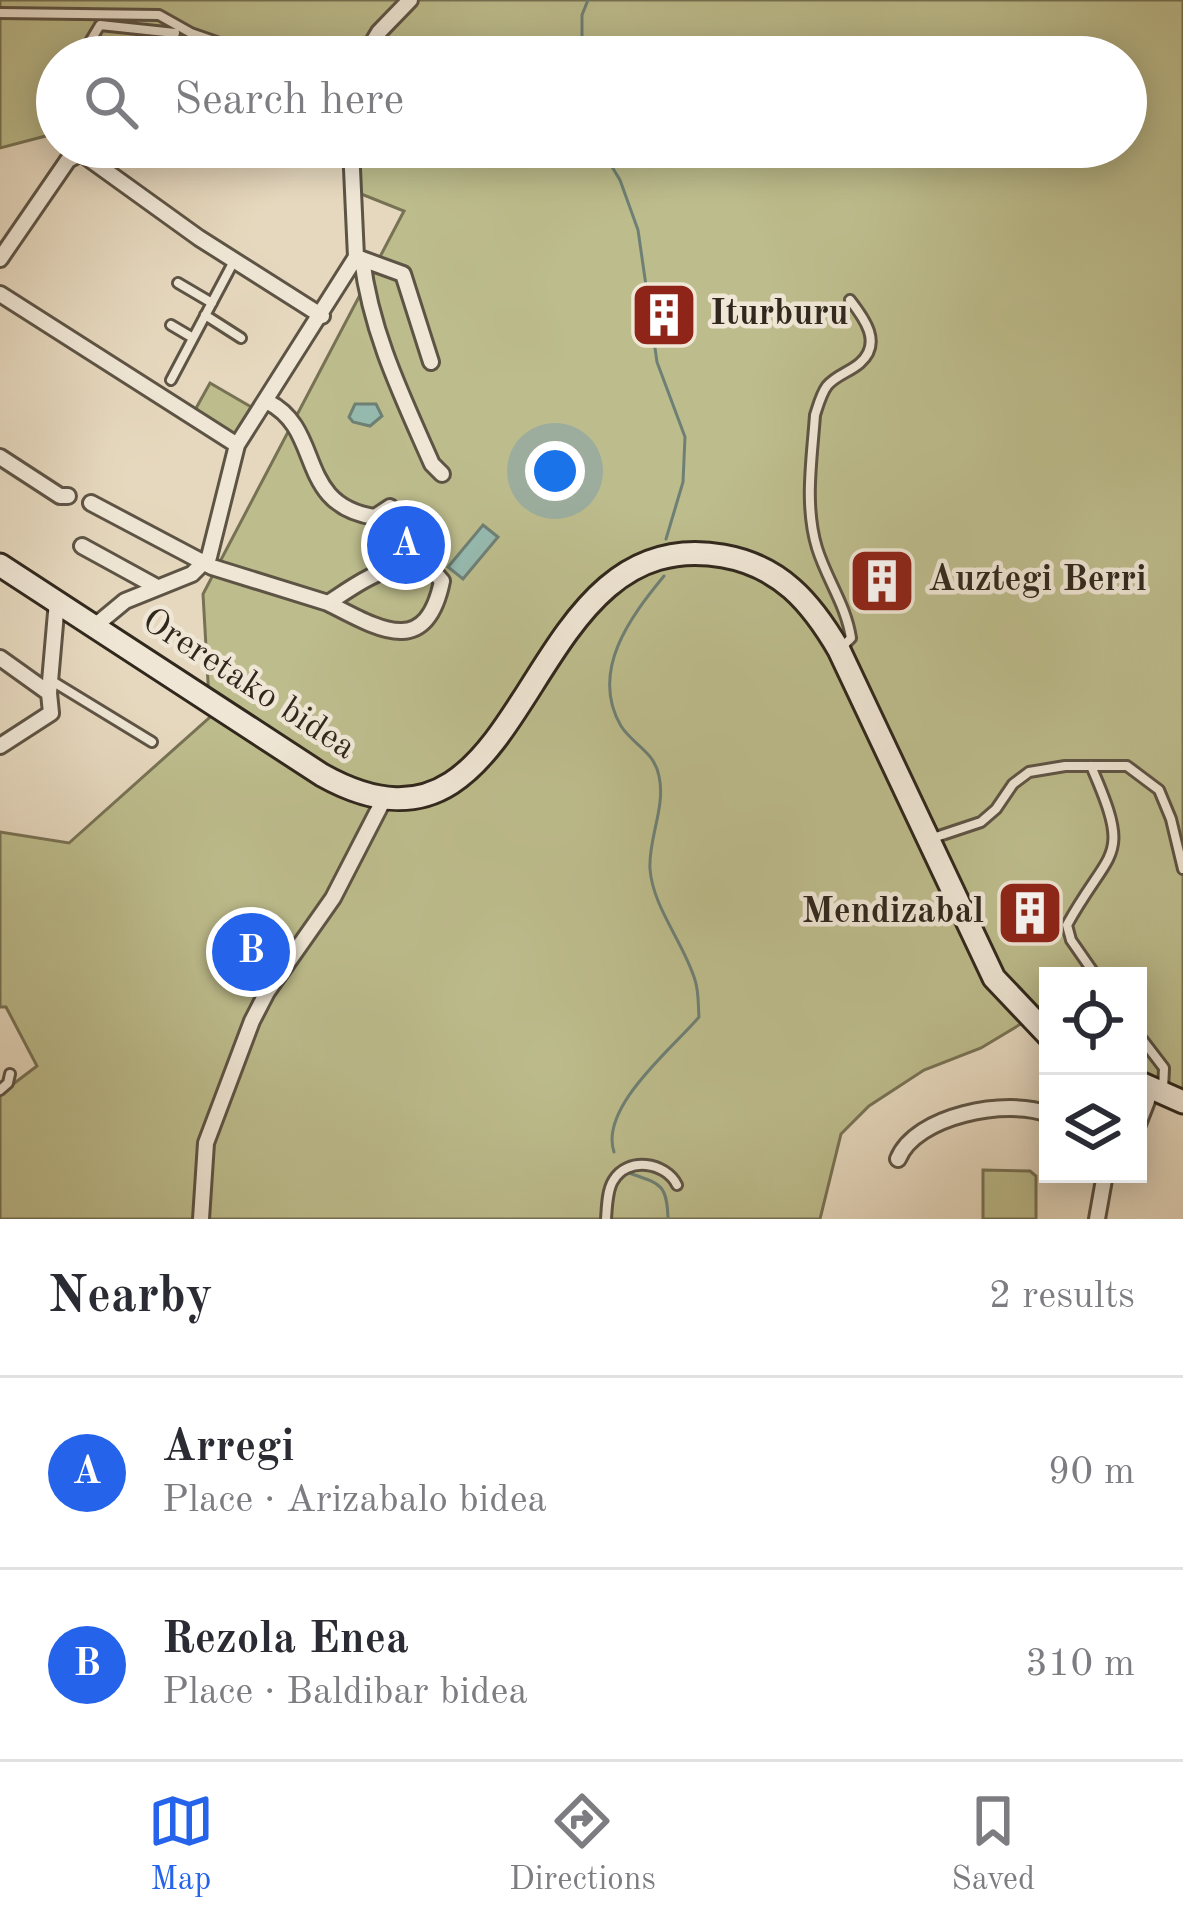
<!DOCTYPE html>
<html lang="en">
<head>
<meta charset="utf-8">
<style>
  :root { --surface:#fff; --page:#f2f2f3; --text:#2b2b33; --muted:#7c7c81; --line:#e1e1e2; --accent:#2563eb }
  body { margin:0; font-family:"Old Standard TT",serif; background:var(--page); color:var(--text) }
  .controls { position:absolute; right:36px; bottom:36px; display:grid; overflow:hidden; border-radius:0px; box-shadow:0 6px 30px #0003 }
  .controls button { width:108px; height:108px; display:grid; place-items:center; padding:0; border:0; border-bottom:3px solid var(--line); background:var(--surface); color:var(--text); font:60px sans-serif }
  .you { position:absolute; left:555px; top:471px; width:42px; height:42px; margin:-30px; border:9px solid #fff; border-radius:50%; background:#1a73e8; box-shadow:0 0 0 18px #1a73e833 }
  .badge { display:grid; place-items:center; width:78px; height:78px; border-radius:50%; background:var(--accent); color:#fff; font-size:39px; font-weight:700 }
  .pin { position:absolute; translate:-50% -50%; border:6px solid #fff; box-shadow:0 3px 12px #0006 }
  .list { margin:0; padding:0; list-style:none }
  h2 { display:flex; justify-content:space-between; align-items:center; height:156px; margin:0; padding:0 48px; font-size:51px }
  h2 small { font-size:39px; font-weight:400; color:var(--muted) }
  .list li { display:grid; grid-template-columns:78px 1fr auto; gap:36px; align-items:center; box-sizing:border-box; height:192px; padding:0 48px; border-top:3px solid var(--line) }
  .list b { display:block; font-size:45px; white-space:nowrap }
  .list p { margin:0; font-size:39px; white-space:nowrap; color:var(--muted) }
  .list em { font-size:39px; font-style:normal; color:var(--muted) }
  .icon { flex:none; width:66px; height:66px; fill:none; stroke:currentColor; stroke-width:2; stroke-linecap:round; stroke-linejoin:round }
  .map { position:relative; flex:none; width:1183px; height:1219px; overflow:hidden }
  .search { position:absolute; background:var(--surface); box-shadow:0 6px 30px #0003; left:36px; right:36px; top:36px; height:132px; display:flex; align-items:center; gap:30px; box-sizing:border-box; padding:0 42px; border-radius:66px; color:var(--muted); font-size:45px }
  .sheet { height:540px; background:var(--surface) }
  nav { display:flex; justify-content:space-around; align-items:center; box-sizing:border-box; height:168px; border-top:3px solid var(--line); background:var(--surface); font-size:33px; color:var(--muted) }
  nav a { display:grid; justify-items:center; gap:6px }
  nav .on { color:var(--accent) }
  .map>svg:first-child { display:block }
</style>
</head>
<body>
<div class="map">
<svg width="1183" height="1219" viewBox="0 0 1183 1219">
  <rect width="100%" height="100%" fill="#e6d8be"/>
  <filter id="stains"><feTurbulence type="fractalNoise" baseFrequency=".00167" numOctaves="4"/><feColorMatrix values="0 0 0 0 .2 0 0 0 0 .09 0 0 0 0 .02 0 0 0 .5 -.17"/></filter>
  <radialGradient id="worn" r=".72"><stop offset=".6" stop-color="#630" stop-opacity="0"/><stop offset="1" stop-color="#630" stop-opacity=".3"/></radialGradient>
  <path fill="#bdbc8c" stroke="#777254" stroke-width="3" d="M0,0H1183V1102L1138,1082V976H1048V1035L1024,1022L981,1048L924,1070L869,1106L841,1134L820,1219H0V1094L37,1066L6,1007H0V832L69,843L210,717L203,594L404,211L346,188V147H1126V57H57V133L0,148Z
    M210,383L253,408L235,436L195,410Z
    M983,1170L1030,1171L1036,1176V1219H983Z"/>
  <path fill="#96bab0" stroke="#6e8075" stroke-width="3" d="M355,404H376L382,416L370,426L353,422L349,417Z
    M483,525L498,537L463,579L448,567Z"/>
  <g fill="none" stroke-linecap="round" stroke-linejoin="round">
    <path stroke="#6e8075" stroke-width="3" d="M582,57V15L588,0
      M600,147L620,180L638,230L657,362L685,437L683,482L666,539
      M614,1152C599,1107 673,1048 699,1017C698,1005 699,992 695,980C684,943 653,908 650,869C648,839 666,807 659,776C654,751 633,745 621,726C589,671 631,616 664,576
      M629,1173C661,1184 667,1184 668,1219"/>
    <defs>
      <path id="service" d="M0,13L159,15L191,33L260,57
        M88,45L100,25L175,33
        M147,57L173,34
        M178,283L212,303
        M205,315L241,338
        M171,325L193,338
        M171,380L234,261
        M840,649L851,638C846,605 827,580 817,548C804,505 812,459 815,415C818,406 821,394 827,386C836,375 850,372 860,363C883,343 864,318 850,300
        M52,681L152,742
        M1091,766C1133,862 1111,845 1067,925L1071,940L1096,976
        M930,839L981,822L996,809L1013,784L1029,772L1065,766H1127L1159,790L1171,819L1183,869
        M1138,1034L1164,1068L1163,1090
        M0,1090L8,1083L10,1074
        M606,1219C607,1207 607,1191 613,1181C627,1156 666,1162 677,1185"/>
      <path id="minor" d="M364,57L379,32L410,0
        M356,257L362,259C371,333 402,396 432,464L442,474
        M0,259L68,160L81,153L199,238L322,316
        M362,259L403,274L431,362
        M0,294L237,445
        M268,402C324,430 295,505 375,517L390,507
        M0,457L60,496H68
        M91,503L212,567L328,603C358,584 412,542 442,581C426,659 379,629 328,603
        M82,546L155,586
        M96,625L125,601L192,574L209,557L237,445L356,257L351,147
        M0,658L49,693
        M0,746L51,713L49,693L57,601
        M1138,1124L1147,1101L1144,1085
        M898,1159C916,1115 1007,1098 1048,1114
        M201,1219L206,1143L252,1021L267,992L333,898L384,799
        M1097,1219L1105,1174"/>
      <path id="secondary" d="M0,565L322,775C537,895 514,519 723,556C780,566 811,602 839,650L994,978L1048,1035
        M1138,1082L1183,1102"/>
    </defs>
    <use href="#service" stroke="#5e5445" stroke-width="14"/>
    <use href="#minor" stroke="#5e5445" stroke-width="20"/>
    <use href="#secondary" stroke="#31281d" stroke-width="27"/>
    <use href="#service" stroke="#efe6d5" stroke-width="8"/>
    <use href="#minor" stroke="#efe6d5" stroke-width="14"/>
    <use href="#secondary" stroke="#efe6d5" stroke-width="21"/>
  </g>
  <defs>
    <symbol id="building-square" viewBox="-11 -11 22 22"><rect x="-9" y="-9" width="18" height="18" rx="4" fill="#8f2418" stroke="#efe6d5"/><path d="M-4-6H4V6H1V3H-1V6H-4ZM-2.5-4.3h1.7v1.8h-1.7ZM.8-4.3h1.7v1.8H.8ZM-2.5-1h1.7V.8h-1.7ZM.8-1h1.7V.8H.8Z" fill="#fff"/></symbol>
  </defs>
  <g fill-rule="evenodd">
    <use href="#building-square" x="626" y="277" width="76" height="76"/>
    <use href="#building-square" x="844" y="543" width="76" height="76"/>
    <use href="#building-square" x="992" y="875" width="76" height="76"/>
  </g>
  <g text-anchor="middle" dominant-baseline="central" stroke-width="9" stroke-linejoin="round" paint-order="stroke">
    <g font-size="36" font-weight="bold" fill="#31281d" stroke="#efe6d5" text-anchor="start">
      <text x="710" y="315">Iturburu</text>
      <text x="928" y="581">Auztegi Berri</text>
      <text x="984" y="913" text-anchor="end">Mendizabal</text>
    </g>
    <g font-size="36" fill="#31281d" stroke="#efe6d5">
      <text transform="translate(248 685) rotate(33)">Oreretako bidea</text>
    </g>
  </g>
  <rect width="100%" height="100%" filter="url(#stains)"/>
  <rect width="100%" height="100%" fill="url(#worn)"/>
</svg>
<div class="controls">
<button><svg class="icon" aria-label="locate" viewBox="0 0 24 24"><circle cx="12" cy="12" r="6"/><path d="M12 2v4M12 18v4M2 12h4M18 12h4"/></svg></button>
<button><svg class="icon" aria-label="layers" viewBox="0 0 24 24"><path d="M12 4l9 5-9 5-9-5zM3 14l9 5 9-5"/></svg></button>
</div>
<div class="you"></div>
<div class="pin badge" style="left:406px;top:545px">A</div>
<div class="pin badge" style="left:251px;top:952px">B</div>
<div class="search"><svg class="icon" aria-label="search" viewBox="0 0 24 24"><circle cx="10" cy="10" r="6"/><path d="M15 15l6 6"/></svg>Search here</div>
</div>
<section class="sheet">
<h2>Nearby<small>2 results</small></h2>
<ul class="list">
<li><span class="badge">A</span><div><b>Arregi</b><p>Place · Arizabalo bidea</p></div><em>90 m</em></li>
<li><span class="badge">B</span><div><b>Rezola Enea</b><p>Place · Baldibar bidea</p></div><em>310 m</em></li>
</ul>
</section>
<nav>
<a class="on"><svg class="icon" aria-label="map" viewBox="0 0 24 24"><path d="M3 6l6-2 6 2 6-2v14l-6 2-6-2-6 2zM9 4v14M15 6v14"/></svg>Map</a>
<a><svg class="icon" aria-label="directions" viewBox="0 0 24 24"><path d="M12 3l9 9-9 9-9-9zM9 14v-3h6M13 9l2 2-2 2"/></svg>Directions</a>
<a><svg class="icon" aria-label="saved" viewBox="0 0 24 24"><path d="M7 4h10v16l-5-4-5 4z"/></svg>Saved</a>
</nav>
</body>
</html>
